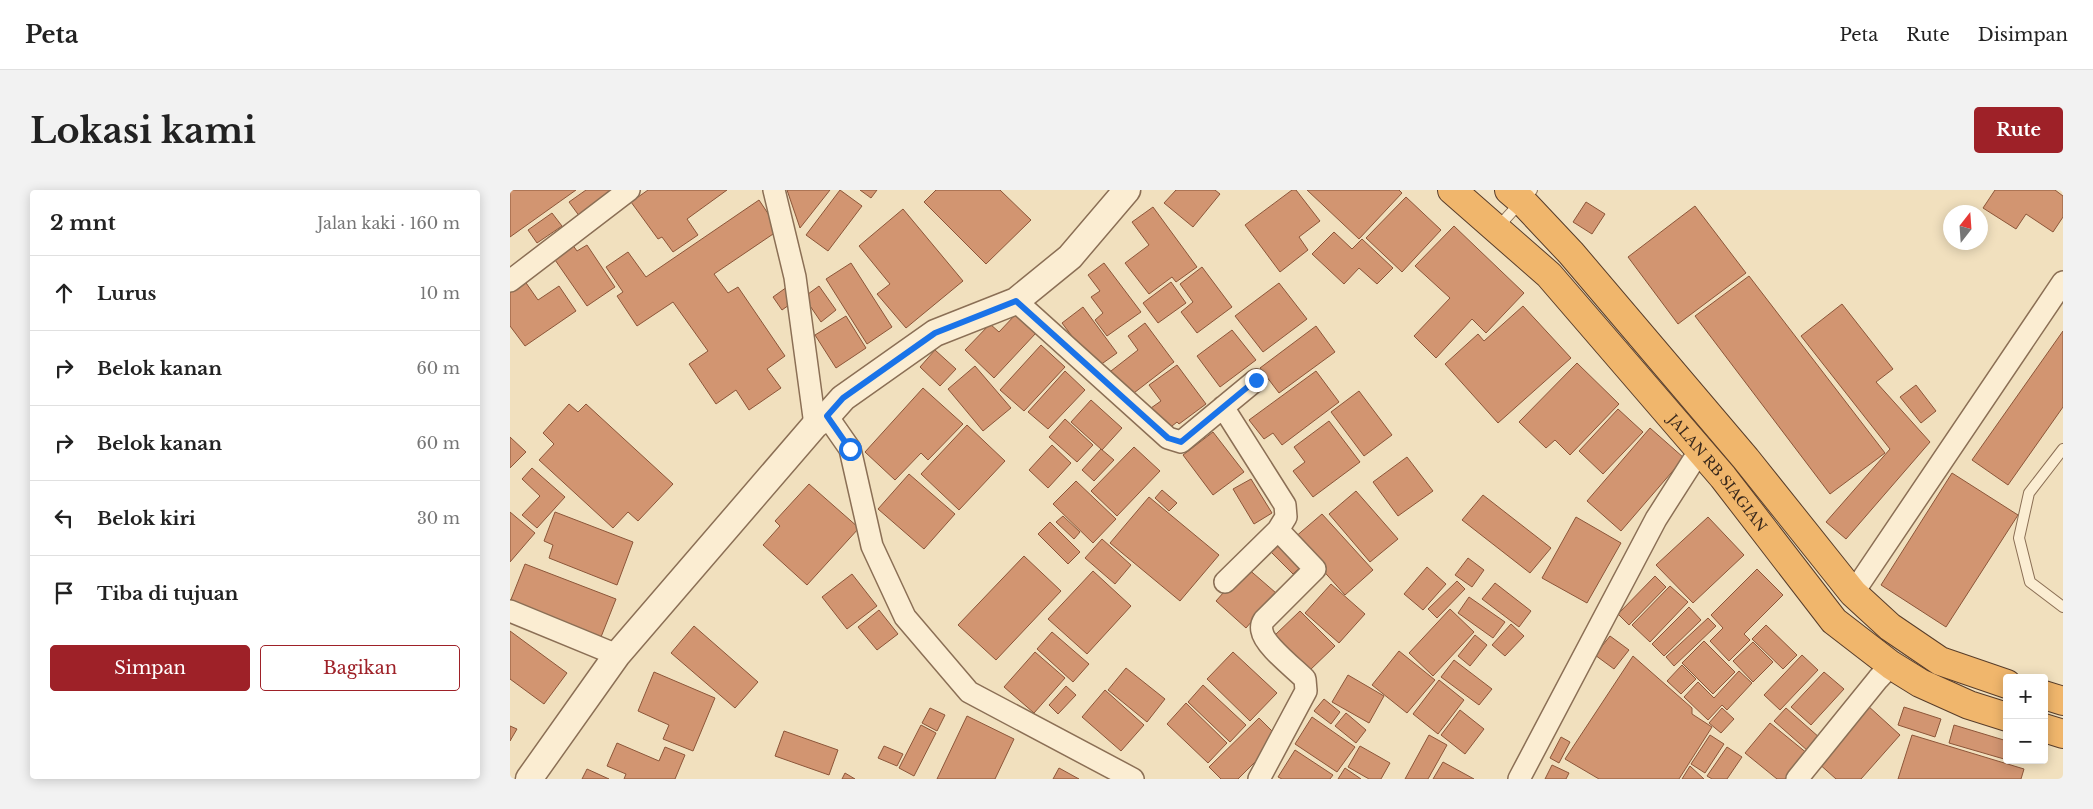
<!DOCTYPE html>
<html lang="id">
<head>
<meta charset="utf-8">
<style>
  :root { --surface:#fff; --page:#f2f2f2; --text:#222; --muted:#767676; --line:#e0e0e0; --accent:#9e2128 }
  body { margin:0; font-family:"Libre Baskerville",serif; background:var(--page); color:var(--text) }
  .controls { position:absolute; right:15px; bottom:15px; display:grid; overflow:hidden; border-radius:5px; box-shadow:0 2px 12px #0003 }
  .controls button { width:45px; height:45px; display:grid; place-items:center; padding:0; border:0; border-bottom:1px solid var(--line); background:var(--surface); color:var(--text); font:25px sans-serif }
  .compass { position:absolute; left:1433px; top:15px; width:45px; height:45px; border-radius:50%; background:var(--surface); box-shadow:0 2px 12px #0003; rotate:17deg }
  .stop { position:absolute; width:15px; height:15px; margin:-11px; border:4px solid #1a73e8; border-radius:50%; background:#fff }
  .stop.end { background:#1a73e8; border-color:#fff; box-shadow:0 1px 5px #0008 }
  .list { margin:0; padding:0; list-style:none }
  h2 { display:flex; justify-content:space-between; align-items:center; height:65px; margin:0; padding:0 20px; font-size:21px }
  h2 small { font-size:16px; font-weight:400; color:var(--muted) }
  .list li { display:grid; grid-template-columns:32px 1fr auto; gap:15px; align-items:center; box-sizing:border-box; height:75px; padding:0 20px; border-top:1px solid var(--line) }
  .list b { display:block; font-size:19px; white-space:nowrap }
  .list em { font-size:16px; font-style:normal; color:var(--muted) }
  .actions { display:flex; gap:10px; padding:15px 20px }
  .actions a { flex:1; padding:11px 0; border:1px solid var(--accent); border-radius:5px; text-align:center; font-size:18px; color:var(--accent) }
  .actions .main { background:var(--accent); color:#fff }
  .icon { flex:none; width:28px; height:28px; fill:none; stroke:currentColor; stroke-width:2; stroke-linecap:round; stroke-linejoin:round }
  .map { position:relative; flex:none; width:1553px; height:589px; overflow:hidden; border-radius:5px }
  header { display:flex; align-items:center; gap:30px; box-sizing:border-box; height:70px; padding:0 25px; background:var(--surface); border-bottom:1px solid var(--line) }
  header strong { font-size:24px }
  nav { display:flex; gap:28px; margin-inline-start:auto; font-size:18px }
  .intro { display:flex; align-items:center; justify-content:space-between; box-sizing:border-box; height:120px; padding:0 30px }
  h1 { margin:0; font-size:35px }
  .button { padding:12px 22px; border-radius:5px; background:var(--accent); color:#fff; font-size:18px; font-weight:700 }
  main { display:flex; gap:30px; padding:0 30px }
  aside { flex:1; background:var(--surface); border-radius:5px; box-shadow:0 2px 12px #0003 }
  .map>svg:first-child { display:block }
</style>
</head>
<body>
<header>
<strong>Peta</strong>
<nav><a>Peta</a><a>Rute</a><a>Disimpan</a></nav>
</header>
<div class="intro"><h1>Lokasi kami</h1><a class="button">Rute</a></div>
<main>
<aside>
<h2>2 mnt<small>Jalan kaki · 160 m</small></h2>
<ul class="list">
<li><svg class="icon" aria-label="ahead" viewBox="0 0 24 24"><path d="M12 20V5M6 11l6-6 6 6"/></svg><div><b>Lurus</b></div><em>10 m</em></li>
<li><svg class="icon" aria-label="right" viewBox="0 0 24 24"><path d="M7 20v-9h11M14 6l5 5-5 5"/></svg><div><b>Belok kanan</b></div><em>60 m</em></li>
<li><svg class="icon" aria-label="right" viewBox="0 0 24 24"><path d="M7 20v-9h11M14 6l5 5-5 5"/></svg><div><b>Belok kanan</b></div><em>60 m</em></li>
<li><svg class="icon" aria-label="left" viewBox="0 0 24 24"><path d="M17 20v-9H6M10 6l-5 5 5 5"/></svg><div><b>Belok kiri</b></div><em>30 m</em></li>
<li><svg class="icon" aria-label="arrive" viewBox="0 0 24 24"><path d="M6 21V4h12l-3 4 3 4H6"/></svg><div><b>Tiba di tujuan</b></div></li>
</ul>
<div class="actions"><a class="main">Simpan</a><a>Bagikan</a></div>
</aside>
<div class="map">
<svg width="1553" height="589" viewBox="0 0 1553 589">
  <rect width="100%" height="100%" fill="#f1e0be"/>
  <path fill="#d29571" stroke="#8c5639" d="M0,0H66L0,47Z
    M76,0H102L70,27L59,12Z
    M138,0H217L177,29L188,45L163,62L152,47L148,49L121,12Z
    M277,0H320L290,38Z
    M330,0L352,16L318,61L296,45Z
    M350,0H367L361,8Z
    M426,0H490L521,30L476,74L414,12Z
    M666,0H705L710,4L683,37L654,13Z
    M782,0H786L810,31L789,47L798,60L770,82L735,35Z
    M797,0H889L892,3L849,49Z
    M1485,0H1545L1553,6V27L1543,42L1516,24L1506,39L1473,18Z
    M896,7L931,40L892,82L856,48Z
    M249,10L269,40L204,84L218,103L228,97L275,166L257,179L271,198L239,220L226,200L206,214L179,174L198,161L163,112L127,136L107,106L113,102L96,77L118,62L136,87Z
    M1076,12L1095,24L1082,44L1063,32Z
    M1185,16L1236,83L1168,134L1118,67Z
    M643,17L687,77L666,92L662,87L639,104L615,73L639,55L622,32Z
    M393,19L453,91L396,138L367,104L380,94L349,56Z
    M42,23L52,36L27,53L18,40Z
    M944,36L1014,103L976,143L962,129L926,168L904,146L940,108L905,76Z
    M824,42L842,59L852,49L883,78L867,94L849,78L834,94L802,64Z
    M62,54L67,61L77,55L105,97L77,116L43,67Z
    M341,73L382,137L357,154L316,89Z
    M594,73L631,122L597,146L585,130L593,123L581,107L590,101L578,85Z
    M692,77L722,117L687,143L671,122L683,112L670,94Z
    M1239,86L1375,263L1320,304L1185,126Z
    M14,90L28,110L49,96L66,121L15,156L0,136V100Z
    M661,92L676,113L648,133L633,113Z
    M769,93L797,129L753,162L725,126Z
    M309,96L326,120L311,132L294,107Z
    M277,97L286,110L272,120L263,107Z
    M1332,114L1383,179L1366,192L1420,252L1336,349L1316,332L1380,259L1291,146Z
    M1013,116L1061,168L988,233L935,174L968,144L974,151Z
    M573,117L607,163L586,178L552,133Z
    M506,124L526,143L484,188L455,160L480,134L489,142Z
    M336,126L356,158L326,178L305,145Z
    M635,133L664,172L620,206L601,181L628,160L618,146Z
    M806,136L825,162L769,203L750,178Z
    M722,140L746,170L710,197L687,166Z
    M1553,141V217L1498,295L1462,270Z
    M531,155L555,177L514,221L490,200Z
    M425,160L446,179L430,196L410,177Z
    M1067,173L1109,214L1060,265L1045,250L1036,258L1009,232Z
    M667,175L696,214L669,234L667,232L657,240L641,218L651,211L639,195Z
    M465,176L501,218L473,241L438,199Z
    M555,181L575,200L538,239L518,222Z
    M806,181L829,212L772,255L763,243L754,249L739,230Z
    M1406,195L1426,221L1411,233L1390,207Z
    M413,198L453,234L418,270L411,263L385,290L355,262Z
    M849,201L882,245L854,266L821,222Z
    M581,210L612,238L592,260L561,232Z
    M59,214L68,222L76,214L163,294L128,331L118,322L103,338L29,270L44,254L33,243Z
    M1108,219L1133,242L1093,284L1069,261Z
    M555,229L583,255L567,272L539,247Z
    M819,231L850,272L803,307L783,281L795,272L784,257Z
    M457,235L495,271L449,320L411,284Z
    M1140,238L1174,268L1111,341L1077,311Z
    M703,242L734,282L703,305L673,265Z
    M0,247L16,262L0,278Z
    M542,255L561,273L538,298L519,280Z
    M624,257L650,281L607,326L581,301Z
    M591,259L604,270L584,291L572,280Z
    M897,267L923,301L888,326L863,292Z
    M22,278L55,307L27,338L12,325L30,306L12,289Z
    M1442,283L1508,325L1436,437L1371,395Z
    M399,284L445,324L414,359L368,319Z
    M741,289L762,323L744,334L723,299Z
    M566,291L606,329L583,353L543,314Z
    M299,294L349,338L297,395L253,355L270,336L265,331Z
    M652,300L667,313L659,321L645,308Z
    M846,301L888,349L860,372L819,324Z
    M973,305L1041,358L1020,383L952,330Z
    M639,307L709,365L670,411L600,353Z
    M0,322L25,343L0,372Z
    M45,322L123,352L107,395L39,368L43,355L34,351Z
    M812,324L863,380L835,405L784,348Z
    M553,326L570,342L564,349L546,332Z
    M1066,327L1111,353L1077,413L1032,388Z
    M1198,327L1234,365L1183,413L1146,375Z
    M540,332L570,362L558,374L528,344Z
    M773,346L797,371L783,384L759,360Z
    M592,349L621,375L605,394L575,368Z
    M514,366L551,401L486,470L448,435Z
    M958,368L974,380L962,397L945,385Z
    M15,374L106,409L91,447L0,412Z
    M736,377L766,403L736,438L706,411Z
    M917,377L936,394L913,420L894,404Z
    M1247,379L1273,405L1234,444L1240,450L1219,471L1200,451L1213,438L1201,425Z
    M583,381L621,416L577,464L538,429Z
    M342,384L367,416L337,439L312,407Z
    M1145,386L1156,397L1119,435L1108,424Z
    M947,391L955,399L927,428L918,419Z
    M985,393L1021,421L1009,437L972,409Z
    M821,394L855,424L829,453L795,423Z
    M1160,396L1178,412L1140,452L1122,435Z
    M959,407L995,432L983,448L948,423Z
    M1179,417L1191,430L1154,466L1142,454Z
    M940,419L964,442L923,486L899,463Z
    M369,420L388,444L367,460L348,437Z
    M790,421L825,456L799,481L764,446Z
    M1198,428L1206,436L1164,476L1156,467Z
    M1001,434L1014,446L995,466L982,455Z
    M1256,435L1287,465L1273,479L1242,449Z
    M184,436L248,492L225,518L161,463Z
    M0,441L57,483L34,514L0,489Z
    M542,442L579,474L563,492L527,459Z
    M965,445L977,455L960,476L948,466Z
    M1100,446L1119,460L1104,479L1085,465Z
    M1194,451L1225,482L1203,504L1172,473Z
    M1243,452L1263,472L1243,492L1223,471Z
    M889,461L925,490L897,523L862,495Z
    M525,462L555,488L524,523L494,497Z
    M723,462L767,503L740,531L697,489Z
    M1292,465L1308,480L1270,520L1254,505Z
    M1123,466L1182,518V524L1202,537L1169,589H1089L1055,569Z
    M944,470L982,499L969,515L931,487Z
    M1172,475L1186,489L1171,504L1157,491Z
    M616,478L655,509L637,532L598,500Z
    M1229,481L1242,493L1217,520L1212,515L1198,530L1174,507L1188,492L1204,508Z
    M144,482L205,508L183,561L153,549L159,535L128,521Z
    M1314,482L1334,499L1301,535L1281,517Z
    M838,485L874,506L859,533L822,512Z
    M929,490L954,510L928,544L903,524Z
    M693,495L736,535L720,552L678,512Z
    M556,496L566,505L548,524L539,515Z
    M595,500L634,535L611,561L572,527Z
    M814,509L830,522L821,534L804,521Z
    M676,513L717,553L698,573L657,534Z
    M1357,515L1390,545L1351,589H1326L1307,572Z
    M1394,517L1431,529L1425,547L1388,535Z
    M420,518L435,525L427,541L412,533Z
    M1212,518L1224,529L1211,543L1199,533Z
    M1276,518L1310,548L1298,561L1264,531Z
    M950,520L974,539L955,564L931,545Z
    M836,523L856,540L846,553L825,536Z
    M457,526L504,549L485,589H427Z
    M802,527L845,557L827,582L785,554Z
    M749,528L769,548L728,589H711L699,577Z
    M1260,533L1298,564L1277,589H1267L1235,563Z
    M411,535L426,543L404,586L389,578Z
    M1444,535L1497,551L1494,569L1439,553Z
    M0,536L7,539L0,551Z
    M274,541L328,560L319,585L265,566Z
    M919,545L937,555L918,589H895Z
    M1200,545L1214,554L1195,583L1181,574Z
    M1402,545L1514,579L1511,589H1388Z
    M1051,547L1060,552L1049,573L1040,568Z
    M107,553L149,571L155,557L175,565L165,589H114L116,584L97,576Z
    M374,556L393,564L387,576L368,568Z
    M850,556L880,573L871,589H859L838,577Z
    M1217,557L1232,567L1217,589H1202L1197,586Z
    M785,560L823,585L820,589H772L768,587Z
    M933,572L964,589H923Z
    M1042,575L1059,583L1056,589H1035Z
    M1180,576L1194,589H1172Z
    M549,578L569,589H543Z
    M835,578L851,589H828Z
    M77,579L99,589H72Z
    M335,583L345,589H332Z"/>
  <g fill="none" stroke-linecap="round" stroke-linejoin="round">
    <defs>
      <path id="service" d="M987,38L1022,0
        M1553,259L1519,303L1509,348L1520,392L1553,417"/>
      <path id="minor" d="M264,0L285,87L305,235
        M0,91L119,0
        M506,111L658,248L671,252L746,190
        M713,217L775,315L776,327L768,340L715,392
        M317,226L340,259L362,356L395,427L459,502L623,589
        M1343,403L1553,92
        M0,421L107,465
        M749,589L796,501L795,489C784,478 754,455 752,441C751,437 752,433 754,430L805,379L768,340
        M1009,589L1146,329L1190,260
        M1287,589L1368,489L1381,475"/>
      <path id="tertiary" d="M19,589L107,465L305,235L317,226L333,208L425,143L506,111L560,67L617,0"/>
      <g id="trunk">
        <path id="s1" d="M942,0L1039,85L1213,287L1324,431L1381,475L1410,493L1459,515L1497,527"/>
        <path d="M999,0L1013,12L1061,63L1236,269L1343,403L1380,437L1430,471L1497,494"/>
        <path d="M1534,505L1553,511"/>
        <path d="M1534,538L1553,544"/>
      </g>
    </defs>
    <use href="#service" stroke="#8b6f55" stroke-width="12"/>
    <use href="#minor" stroke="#8b6f55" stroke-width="24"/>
    <use href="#tertiary" stroke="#8b6f55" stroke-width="29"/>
    <use href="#trunk" stroke="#583d2a" stroke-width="30"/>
    <use href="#service" stroke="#fbedd2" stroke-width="10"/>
    <use href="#minor" stroke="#fbedd2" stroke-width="21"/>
    <use href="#tertiary" stroke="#fbedd2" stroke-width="26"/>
    <use href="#trunk" stroke="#f0b66c" stroke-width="28"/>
  </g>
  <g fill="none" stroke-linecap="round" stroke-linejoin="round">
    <path stroke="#1a73e8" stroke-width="6" d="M340,259L317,226L333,208L425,143L506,111L658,248L671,252L746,190"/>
  </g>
  <g text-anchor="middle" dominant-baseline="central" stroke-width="5" stroke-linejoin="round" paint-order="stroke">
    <g font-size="14" fill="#39281b" stroke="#f8eace">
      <text stroke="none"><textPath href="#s1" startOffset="389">JALAN RB SIAGIAN</textPath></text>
    </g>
  </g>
</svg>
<div class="controls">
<button>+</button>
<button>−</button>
</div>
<svg class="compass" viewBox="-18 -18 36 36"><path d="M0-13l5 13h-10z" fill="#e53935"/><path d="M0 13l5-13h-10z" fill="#767676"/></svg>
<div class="stop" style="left:340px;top:259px"></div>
<div class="stop end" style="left:746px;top:190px"></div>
</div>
</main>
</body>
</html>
